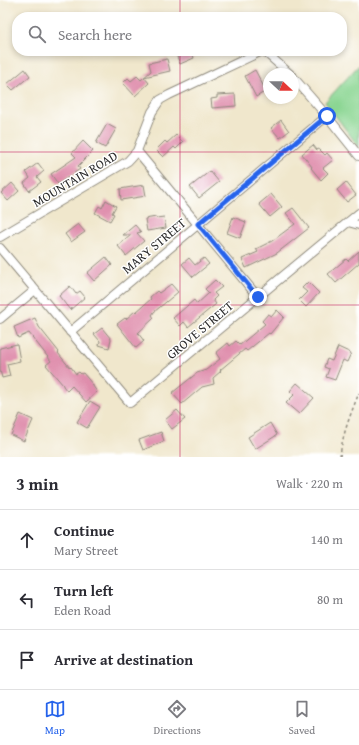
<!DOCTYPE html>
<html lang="en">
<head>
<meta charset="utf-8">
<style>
  :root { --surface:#fff; --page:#f7f7f7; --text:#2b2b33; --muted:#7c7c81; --line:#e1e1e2; --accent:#2563eb }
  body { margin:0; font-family:"Gentium Book Plus",serif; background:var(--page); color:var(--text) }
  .compass { position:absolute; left:263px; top:68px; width:36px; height:36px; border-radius:50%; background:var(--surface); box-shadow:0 2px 6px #0003; rotate:112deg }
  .stop { position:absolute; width:12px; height:12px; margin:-9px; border:3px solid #2563eb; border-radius:50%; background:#fff }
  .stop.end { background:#2563eb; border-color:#fff; box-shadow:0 1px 4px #0008 }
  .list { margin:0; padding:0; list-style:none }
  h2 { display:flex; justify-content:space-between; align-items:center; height:52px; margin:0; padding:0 16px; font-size:17px }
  h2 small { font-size:13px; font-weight:400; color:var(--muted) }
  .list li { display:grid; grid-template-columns:26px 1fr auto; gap:12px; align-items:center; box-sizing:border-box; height:60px; padding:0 16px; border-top:1px solid var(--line) }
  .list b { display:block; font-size:15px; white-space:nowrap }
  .list p { margin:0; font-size:13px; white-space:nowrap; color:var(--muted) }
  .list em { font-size:13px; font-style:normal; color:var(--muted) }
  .icon { flex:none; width:22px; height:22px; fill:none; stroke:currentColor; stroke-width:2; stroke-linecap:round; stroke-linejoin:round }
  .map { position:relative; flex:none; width:359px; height:457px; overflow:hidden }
  .search { position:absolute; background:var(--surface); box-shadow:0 2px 6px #0003; left:12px; right:12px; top:12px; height:44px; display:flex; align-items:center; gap:10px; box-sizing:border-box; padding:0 14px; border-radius:16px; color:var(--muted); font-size:15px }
  .sheet { height:232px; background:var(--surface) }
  nav { display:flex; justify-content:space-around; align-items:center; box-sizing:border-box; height:56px; border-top:1px solid var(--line); background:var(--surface); font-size:11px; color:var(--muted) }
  nav a { display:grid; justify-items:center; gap:2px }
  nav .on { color:var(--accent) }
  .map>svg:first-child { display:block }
</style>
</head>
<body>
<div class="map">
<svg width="359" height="457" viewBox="0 0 359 457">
  <rect width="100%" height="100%" fill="#fff"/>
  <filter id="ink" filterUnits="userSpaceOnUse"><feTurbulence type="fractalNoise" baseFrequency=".025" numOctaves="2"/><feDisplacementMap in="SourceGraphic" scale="8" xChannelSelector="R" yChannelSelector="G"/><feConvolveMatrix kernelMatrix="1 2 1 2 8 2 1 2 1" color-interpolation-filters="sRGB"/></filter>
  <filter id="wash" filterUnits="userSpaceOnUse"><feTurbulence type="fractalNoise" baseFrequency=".012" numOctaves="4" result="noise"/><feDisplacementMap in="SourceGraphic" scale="16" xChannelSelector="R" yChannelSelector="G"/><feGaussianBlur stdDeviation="0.9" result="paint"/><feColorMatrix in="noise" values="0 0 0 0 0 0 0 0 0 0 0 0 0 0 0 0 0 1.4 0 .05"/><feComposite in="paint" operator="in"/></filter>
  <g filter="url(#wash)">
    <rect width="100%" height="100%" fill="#f0e7cc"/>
    <path fill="#8bd693" stroke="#5b805f" d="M359,65V147L325,102Z"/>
    <g id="blocks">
      <path fill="#df8dac" d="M182,51H191L194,58L180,64L176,54Z
        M167,59L170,71L144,77L149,83L135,96L123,83L128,78L131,81L137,76L141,80L151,71L149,63Z
        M25,69L30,76L13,90L7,84Z
        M255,70L266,91L256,97L245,76Z
        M235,94L236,106L212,108L211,99L217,98V95Z
        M281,120L289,131L280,138L271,128Z
        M107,124L116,129L105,148L96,143Z
        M176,135L183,142L176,149L174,147L163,157L156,150L165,141L167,143Z
        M83,141L93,151L78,166L80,169L58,184L51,174L76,157L72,153Z
        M313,145L317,150L319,149L325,155L327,153L333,160L323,168L328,173L321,180L311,168L312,167L302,154Z
        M38,163L44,171L37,177L41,182L29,191L24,183L30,178L26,172Z
        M210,171L219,182L199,198L190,187Z
        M346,182L356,195L347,202L337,190Z
        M12,183L19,191L8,201L1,193Z
        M144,185L146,196L121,200L120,189Z
        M271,194L282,207L270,217L259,204Z
        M106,200L116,206L112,213L114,214L110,221L95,213L99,206L102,208Z
        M293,208L309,228L277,253L246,268L242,259L258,252L256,249L272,241L295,224L286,213Z
        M156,217V218L164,217L166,228L147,231L145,219Z
        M233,217L246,222L240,238L227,233Z
        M78,224L85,232L71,242L65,234Z
        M135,225L141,232L137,233L144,241L126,256L118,246L131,235H123Z
        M359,251V263L336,283L328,274L346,259L348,261Z
        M106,257L112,265L94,281L87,273Z
        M189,258L195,265L204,258L209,264L193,277L182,264Z
        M215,280L222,287L214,293L217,296L213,300L216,304L188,327L184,322L180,326L173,318L194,300L197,304L209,293L205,289Z
        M308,282L319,293L306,307L299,300L307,292L302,288Z
        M171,284L178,292L154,312L152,315L154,318L138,333L144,341L136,348L117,324L125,318L126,319L135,311L136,312L151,299L150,297L157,291L159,293Z
        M70,286L76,294L80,291L85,297L70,310L59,296Z
        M277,310L284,317L270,334L269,333L247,351L245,349L220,370L221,371L213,378L214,384L202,387L182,404L172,393L197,373L206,370L220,359L216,353L228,343L230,346L236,341L240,345L265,324L262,321L268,314L272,316Z
        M35,318L39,327L59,352L58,353L70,368L71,367L76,374L79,372L81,374L83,373L93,385V386L97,392L86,402L72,386L67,391L63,386V385L46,365L51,361L29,333L18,338L14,327Z
        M102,328L111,339L109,348L99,345L100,341L94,334Z
        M17,344L20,361L7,364L10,376L2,378L0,370V348Z
        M338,347L351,353L347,362L343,360L335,380L326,377L329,369L324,367L327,359L332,361Z
        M297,383L314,398L299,414L286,403L294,395L290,391Z
        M90,401L100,407L87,428L77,422Z
        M177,410L185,419L172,429L165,420Z
        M20,414L33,420L24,441L11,435Z
        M270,423L277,435L255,449L248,437Z
        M161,432L164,441L143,450L139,440Z"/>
    </g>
  </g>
  <g filter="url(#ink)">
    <use href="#blocks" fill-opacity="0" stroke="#8e897c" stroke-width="1"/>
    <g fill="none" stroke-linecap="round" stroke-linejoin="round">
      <defs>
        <path id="minor" d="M264,51L290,74
          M293,77L327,116L359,156
          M137,151L258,297
          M348,222L359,225
          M0,237L128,161L137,151L152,112L160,100L169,95L262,51
          M0,248L130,403L359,213
          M0,319L35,290
          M70,332L327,116"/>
      </defs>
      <use href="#minor" stroke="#8e897c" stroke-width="10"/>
      <path stroke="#8e897c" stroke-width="1.5" stroke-dasharray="3 3" stroke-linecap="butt" d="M340,457C342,435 351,413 359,393"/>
      <use href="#minor" stroke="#fff" stroke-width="8"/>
    </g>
  </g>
  <g fill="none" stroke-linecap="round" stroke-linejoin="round" filter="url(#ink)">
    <path stroke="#2563eb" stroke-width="5" d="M258,297L198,224L327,116"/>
  </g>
  <path fill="none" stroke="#c2185b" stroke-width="1" stroke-opacity="0.55" d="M180,0V17M180,51V457M0,152H359M0,305H359"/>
  <g text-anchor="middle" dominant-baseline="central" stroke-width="3" stroke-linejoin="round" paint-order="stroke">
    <g font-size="13" fill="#2b2b2b" stroke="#fff">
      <text transform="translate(75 179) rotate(-31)">MOUNTAIN ROAD</text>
      <text transform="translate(154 246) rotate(-40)">MARY STREET</text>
      <text transform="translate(200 330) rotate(-40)">GROVE STREET</text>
    </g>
  </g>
</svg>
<svg class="compass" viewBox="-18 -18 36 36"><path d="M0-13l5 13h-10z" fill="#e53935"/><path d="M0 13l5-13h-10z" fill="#7c7c81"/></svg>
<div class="stop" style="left:327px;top:116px"></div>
<div class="stop end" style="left:258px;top:297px"></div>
<div class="search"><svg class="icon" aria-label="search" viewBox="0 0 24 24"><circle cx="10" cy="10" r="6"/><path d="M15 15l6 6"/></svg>Search here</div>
</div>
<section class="sheet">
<h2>3 min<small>Walk · 220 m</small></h2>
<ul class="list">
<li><svg class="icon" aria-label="ahead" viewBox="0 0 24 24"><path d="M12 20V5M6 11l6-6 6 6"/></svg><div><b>Continue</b><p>Mary Street</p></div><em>140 m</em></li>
<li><svg class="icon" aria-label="left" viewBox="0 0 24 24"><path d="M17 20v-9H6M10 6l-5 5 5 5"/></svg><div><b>Turn left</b><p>Eden Road</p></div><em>80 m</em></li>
<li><svg class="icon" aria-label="arrive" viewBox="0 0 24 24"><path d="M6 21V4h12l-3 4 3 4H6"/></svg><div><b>Arrive at destination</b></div></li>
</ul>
</section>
<nav>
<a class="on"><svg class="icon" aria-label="map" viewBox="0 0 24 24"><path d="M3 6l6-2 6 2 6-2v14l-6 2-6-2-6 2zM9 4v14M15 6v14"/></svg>Map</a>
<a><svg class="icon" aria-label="directions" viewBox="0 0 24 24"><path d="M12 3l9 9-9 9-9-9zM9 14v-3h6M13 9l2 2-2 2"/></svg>Directions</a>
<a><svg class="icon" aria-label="saved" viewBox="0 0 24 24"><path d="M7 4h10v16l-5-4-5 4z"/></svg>Saved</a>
</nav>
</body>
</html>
